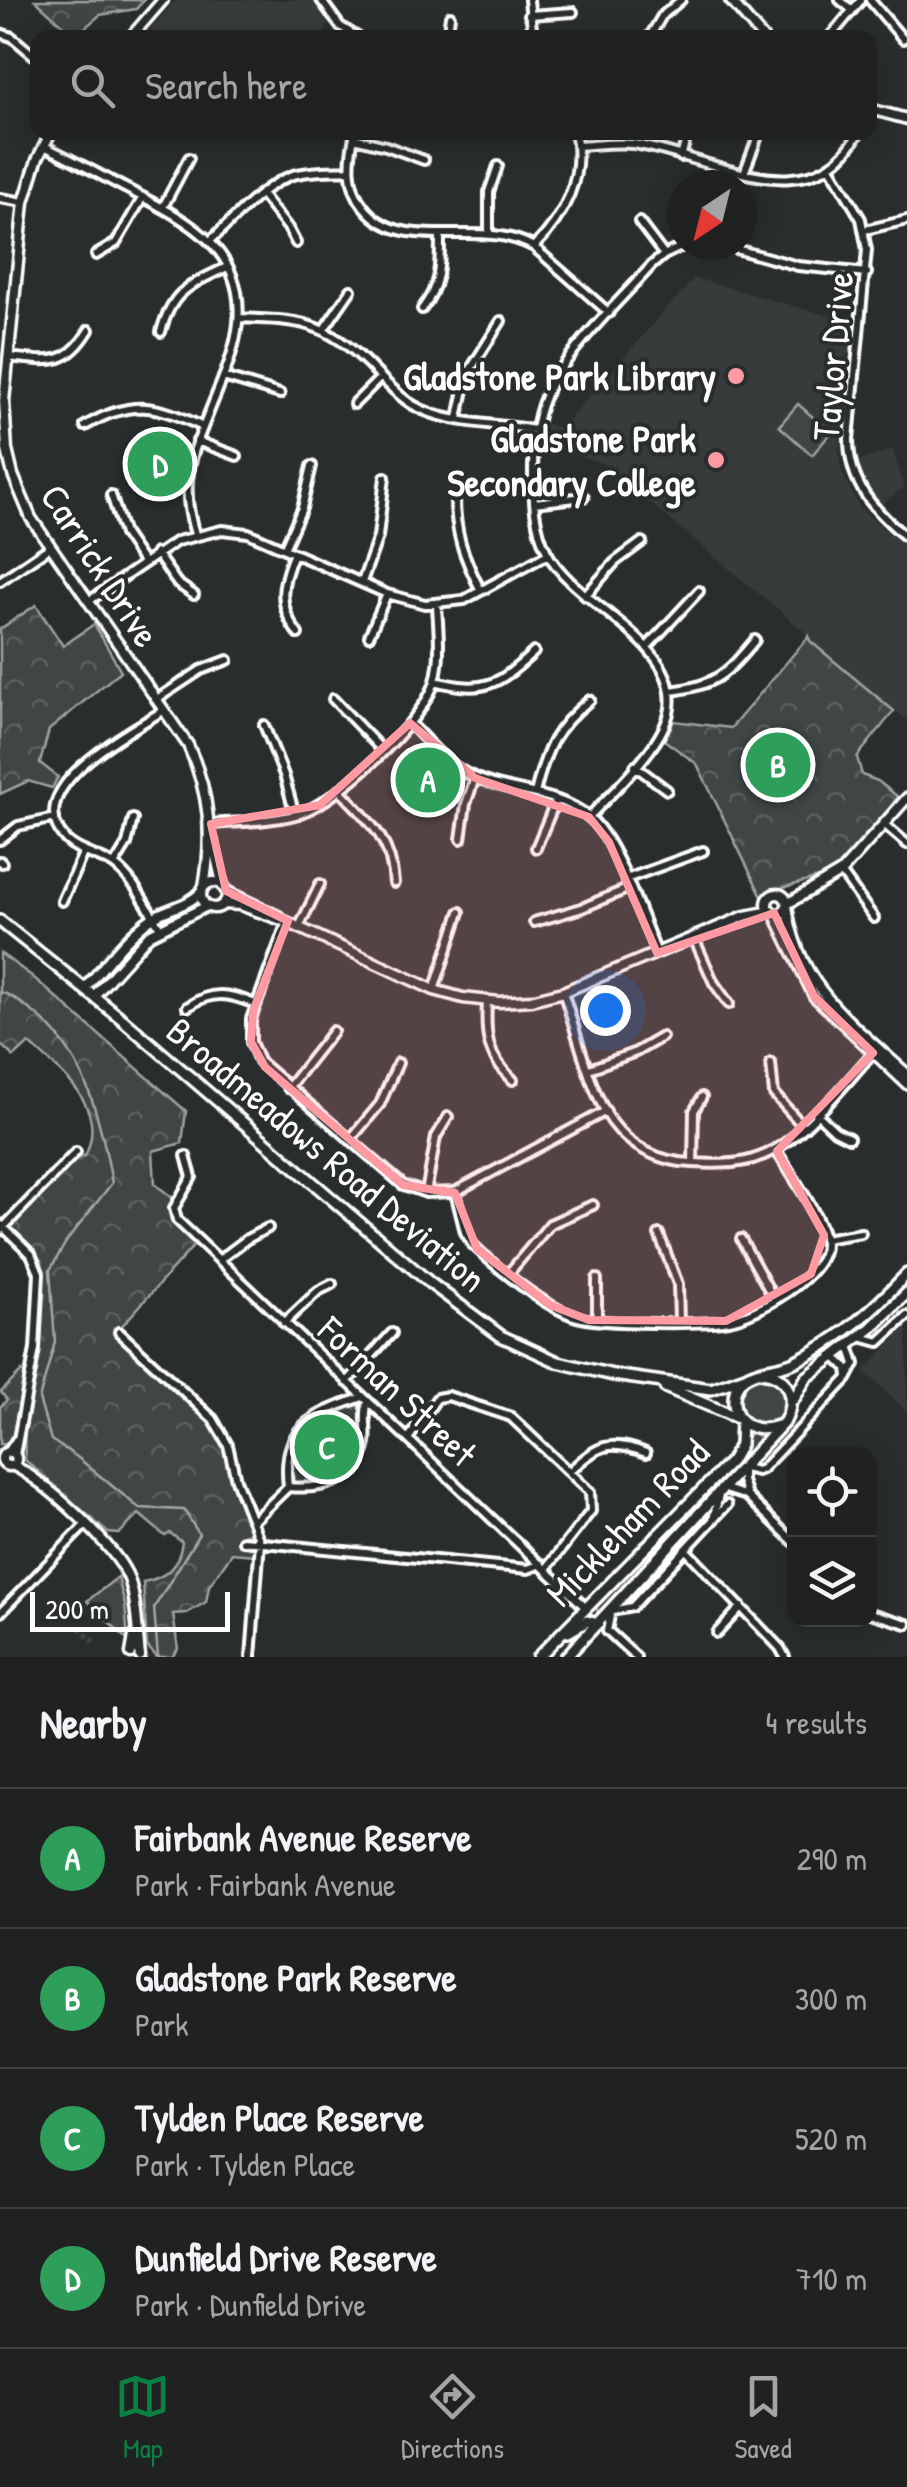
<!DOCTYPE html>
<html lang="en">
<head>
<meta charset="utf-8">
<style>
  :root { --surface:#202222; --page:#282a2a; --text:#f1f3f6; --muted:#a2a4a5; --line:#3d3f40; --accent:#0b8043 }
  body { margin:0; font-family:"Patrick Hand",sans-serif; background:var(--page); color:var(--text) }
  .controls { position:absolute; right:30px; bottom:30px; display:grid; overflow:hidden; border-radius:20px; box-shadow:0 5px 25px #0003 }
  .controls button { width:90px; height:90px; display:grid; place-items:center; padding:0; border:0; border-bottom:2px solid var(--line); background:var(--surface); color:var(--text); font:50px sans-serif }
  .compass { position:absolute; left:667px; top:170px; width:90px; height:90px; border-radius:50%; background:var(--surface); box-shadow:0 5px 25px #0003; rotate:215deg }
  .scale { position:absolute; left:30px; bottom:25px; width:200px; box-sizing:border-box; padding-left:10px; border:5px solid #fff; border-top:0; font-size:28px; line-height:35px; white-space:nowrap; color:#fff; -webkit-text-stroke:8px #2a2d2e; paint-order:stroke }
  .you { position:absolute; left:605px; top:1010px; width:35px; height:35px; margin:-25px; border:8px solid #fff; border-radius:50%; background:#1a73e8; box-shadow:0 0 0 15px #1a73e833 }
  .badge { display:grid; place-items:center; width:65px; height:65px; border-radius:50%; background:var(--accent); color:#fff; font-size:32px; font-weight:700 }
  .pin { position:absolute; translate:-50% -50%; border:5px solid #fff; box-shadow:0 2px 10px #0006 }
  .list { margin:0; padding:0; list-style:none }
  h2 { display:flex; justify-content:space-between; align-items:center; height:130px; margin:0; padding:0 40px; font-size:42px }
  h2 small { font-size:32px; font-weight:400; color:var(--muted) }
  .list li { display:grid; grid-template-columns:65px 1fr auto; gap:30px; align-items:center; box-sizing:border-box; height:140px; padding:0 40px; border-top:2px solid var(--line) }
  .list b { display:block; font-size:38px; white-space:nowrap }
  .list p { margin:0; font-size:32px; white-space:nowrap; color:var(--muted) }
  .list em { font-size:32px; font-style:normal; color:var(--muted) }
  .icon { flex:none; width:55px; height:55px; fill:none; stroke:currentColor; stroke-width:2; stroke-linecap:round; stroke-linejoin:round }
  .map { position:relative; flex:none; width:907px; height:1657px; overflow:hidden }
  .search { position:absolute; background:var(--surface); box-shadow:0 5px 25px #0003; left:30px; right:30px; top:30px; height:110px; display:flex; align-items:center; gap:25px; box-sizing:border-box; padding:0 35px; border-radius:20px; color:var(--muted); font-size:38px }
  .sheet { height:690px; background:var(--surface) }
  nav { display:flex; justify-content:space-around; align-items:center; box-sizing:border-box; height:140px; border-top:2px solid var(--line); background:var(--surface); font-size:28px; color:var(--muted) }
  nav a { display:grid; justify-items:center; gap:5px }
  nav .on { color:var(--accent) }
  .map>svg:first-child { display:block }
</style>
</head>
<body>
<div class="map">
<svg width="907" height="1657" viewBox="0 0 907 1657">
  <defs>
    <pattern id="park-crowns" width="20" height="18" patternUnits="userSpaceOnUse" patternTransform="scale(2.5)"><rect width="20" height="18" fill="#414445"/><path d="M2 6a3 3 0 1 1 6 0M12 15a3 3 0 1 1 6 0" fill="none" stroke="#5e6061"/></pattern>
  </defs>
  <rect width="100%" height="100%" fill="#2a2d2e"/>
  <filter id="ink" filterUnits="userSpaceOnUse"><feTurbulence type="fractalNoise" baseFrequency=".01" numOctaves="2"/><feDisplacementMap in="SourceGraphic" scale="20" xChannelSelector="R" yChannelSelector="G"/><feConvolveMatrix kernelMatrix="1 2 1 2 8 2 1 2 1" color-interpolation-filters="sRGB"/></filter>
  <g filter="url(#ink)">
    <path fill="#373a3b" d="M176,0H313L329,25L320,37L143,38Z
      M694,278L855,323L851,350L847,355L839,456L842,473L860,508L907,548V720L809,641L810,636L603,464L565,451L541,450L544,423L561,428Z
      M893,450L904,487L880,506L864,481L858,461Z
      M907,1326V1412L864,1371Z"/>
    <path fill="#414445" stroke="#a0a2a2" stroke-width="2.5" d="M798,404L831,433L812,455L779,426Z
      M739 1401a24 24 0 1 1 48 0a24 24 0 1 1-48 0Z
      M745,1429L764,1435L721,1487L598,1617L596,1603L743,1447Z"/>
    <path fill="url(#park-crowns)" stroke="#a0a2a2" stroke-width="2.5" d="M35,0H144L136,9L100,15L75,36Z
      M151,445L184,459L178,485L143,480L138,470L137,448Z
      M36,605L63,646L94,624L121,671L49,730L40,763L58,777L52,788L28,781L0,794V629Z
      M809,636L810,641L894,711L857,757L862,775L878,781L898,797C878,821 857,859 829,873C808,884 776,886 762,897L697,764L664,740L674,721L731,728Z
      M438,761L452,773L431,806L406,802L399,788Z
      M0,953L33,977L186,1111L182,1143L153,1151L155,1184L174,1199C166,1223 179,1227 196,1243L120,1328H114V1334L212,1424L229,1456L231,1479L251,1524L250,1533L244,1535L243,1545L255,1549L254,1555L232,1553L209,1586L206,1602L187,1613L173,1614L178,1649L172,1657H157L147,1646L143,1582C166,1578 179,1566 182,1542L170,1533L165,1536L139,1514L119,1534L108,1533L25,1460L24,1427L37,1371L44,1275L42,1262L10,1226L76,1158L85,1156C109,1107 62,1073 29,1043L14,1057L0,1044Z
      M22,1371L27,1375L12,1440L10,1445L0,1444V1407L7,1400L1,1392Z
      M359,1405C376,1453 340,1495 291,1483C287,1437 311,1406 359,1405Z
      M118,1577L125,1605L128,1640L87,1601Z"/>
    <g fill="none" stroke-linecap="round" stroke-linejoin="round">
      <path stroke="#a6a7a7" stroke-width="2.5" d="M0,992C13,995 22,1004 33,1012C85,1051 101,1121 112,1183L66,1242L50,1270L55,1342L39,1399L51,1440L77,1457L139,1508L184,1510L199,1534L154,1608L158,1657"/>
      <path stroke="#3f4243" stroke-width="6" stroke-dasharray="6 3" stroke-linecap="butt" d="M78,1627L94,1642"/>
      <defs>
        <path id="street" d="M321,0L340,26L359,38
          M529,0L533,38
          M840,0L852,10
          M870,0L903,39
          M529,15L573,12
          M0,33L12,37L38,59
          M447,38L450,16
          M649,38L662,16L681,0
          M829,38L861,0
          M355,132C349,159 346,185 364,207C403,257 480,216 534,247L609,313
          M354,138L386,146L424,160
          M44,146C72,159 98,174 125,188C182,218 246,246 238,323C235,353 221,382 210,410C191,457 179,483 195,534
          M578,146C596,145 615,142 633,144C706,154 812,223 859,132
          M681,157L688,132
          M830,167L861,219L867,250L849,439C849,485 874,510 907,538
          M744,173L757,139
          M261,194L288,228L296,243
          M0,198L24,202
          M163,207L189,158
          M639,222L664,255
          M865,230L907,220
          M489,232V192L498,166
          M211,240C236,218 261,186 293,175C311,170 332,171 350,170
          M721,245L798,266L867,273
          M534,247C564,217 585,176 575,132
          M96,255L116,243L143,197
          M422,309C441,285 440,263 440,234
          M239,318C296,320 324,320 367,363C381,377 395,394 413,405C447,425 497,423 535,430
          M324,329L351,290
          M161,332C172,290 190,285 227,267
          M8,357C48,361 66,368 89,330
          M223,377L280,394
          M354,404L381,377
          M458,418L467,375L501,321
          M85,426C132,398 156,405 203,427
          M197,441L237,456
          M455,493C454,532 464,558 481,591
          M111,495L124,534L143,562
          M534,503L584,497
          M284,549L302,508L312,466
          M156,553L177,583L194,595
          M294,553C281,584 277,605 298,634
          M0,581L50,547
          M362,582L378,537L385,477
          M585,596L615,562L642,542
          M89,601L177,541L222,530L248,533L387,594L425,604L464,600L548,554
          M369,636L387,594
          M647,647L699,591
          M435,681C485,694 498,685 534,652
          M670,691C715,686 727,674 755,640
          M157,699L201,670L228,660
          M333,699L382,750
          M410,723C429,743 448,766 474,777C511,794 556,790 589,817C617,840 642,918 657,953
          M264,725L284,775L295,815
          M635,766L667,790
          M341,791C370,823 391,838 394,883
          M535,793C546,749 554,729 590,700
          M589,817C614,790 665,745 670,708C679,640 575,606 547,552C534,527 533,498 533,470C533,442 536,413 549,388C574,343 617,304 652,265L664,255L685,245
          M211,824C238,822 268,822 295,815C335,805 424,721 435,681C442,656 438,630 437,604
          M885,825L907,844
          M461,839L466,804L475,778
          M0,840L18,826L55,818
          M536,848L556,800
          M0,861L2,863
          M114,865L127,844L133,819
          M841,872L874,918
          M626,879L703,851
          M62,901L84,851
          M287,922L251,1019V1042L259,1061L403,1185L426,1193L455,1192L606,1111
          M534,922L582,908L629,888
          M299,927L320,884
          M160,928C147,907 134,879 114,865C99,855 79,853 66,840C18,788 129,733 164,710
          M694,938L714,983L729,1004
          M434,990L460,912
          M563,992C577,1031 588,1088 612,1122C631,1148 660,1162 692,1163C711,1164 734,1165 753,1159C799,1146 841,1087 873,1053
          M487,1002C485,1036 487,1056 513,1080
          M187,1007C212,990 228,993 255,1004
          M771,1063L774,1094L803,1126
          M589,1069L636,1052L662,1037
          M288,1088L333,1031
          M816,1113L835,1131L849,1138
          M350,1140L380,1104L398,1063
          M186,1156L192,1177L174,1208L177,1220L585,1607
          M693,1163L694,1111L702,1097
          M455,1192L465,1232L472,1244C497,1268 544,1307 577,1317C601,1324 703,1325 729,1320C758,1315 825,1276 825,1244C824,1219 789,1172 776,1150
          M426,1193L436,1137L448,1117
          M0,1224L31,1254L39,1273L35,1349L15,1455
          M0,1231L76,1152
          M659,1234L678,1284L679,1321
          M741,1239L774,1299
          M824,1239L861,1233
          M219,1260L247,1239L268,1228
          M509,1273L550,1224L593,1205
          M597,1320V1279
          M284,1323L318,1291L332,1284
          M119,1332L213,1419L228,1445L236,1480L260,1542L251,1657
          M861,1337L879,1342L907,1316
          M835,1357L847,1368L848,1377
          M347,1382L392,1333
          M408,1439L437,1398L448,1396L511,1417L590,1492L591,1511L546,1569
          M8,1452L16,1440
          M744,1468L757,1471L762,1469L847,1379L855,1364L849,1346
          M742,1470V1481L747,1495
          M570,1471C598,1445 609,1439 646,1453
          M288,1487C321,1490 359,1482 366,1443C368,1429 363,1415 368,1402
          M288,1487C281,1425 312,1415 363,1397
          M725,1489L747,1496L794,1542
          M714,1519L727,1505
          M253,1521L288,1487
          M243,1541L528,1569L541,1564
          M685,1549L780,1648L785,1657
          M0,1613L85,1525
          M870,1613L907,1624
          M607,1631L611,1611L632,1607L713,1520L719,1495
          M608,1631L636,1657
          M717,1633L741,1607"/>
        <path id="secondary" d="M730,0L763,38
          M130,38L163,0
          M870,109L907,119
          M51,132L37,160L24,202L4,401L7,450L13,475L31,518L188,745C210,794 213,835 204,887
          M212,840L223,887
          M201 895a13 13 0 1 1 26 0a13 13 0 1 1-26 0Z
          M226,891L280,917
          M767 904a10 10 0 1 1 20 0a10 10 0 1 1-20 0Z
          M223,904L240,905L287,922L434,990L463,998L499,1002L531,1000L563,992L745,916L771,911
          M787,904L841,872L907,798
          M787,905C796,985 852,1024 907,1074
          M774,913L814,996L907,1084
          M85,988C106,965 126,936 152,918C168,908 189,906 202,891
          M94,996L149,935L207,906
          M2 1459a7 7 0 1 1 14 0a7 7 0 1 1-14 0Z
          M12,1465C42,1478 118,1548 129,1579C137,1601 137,1632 140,1656
          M131,1653L134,1636"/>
        <path id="primary" d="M0,921L122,1019L430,1283L501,1336L558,1362L613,1375L711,1389L745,1377
          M665,1387L738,1418
          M794,1399L806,1378L871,1328L907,1293
          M778,1426C771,1428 763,1430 755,1428C732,1423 727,1392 744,1378C758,1368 781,1369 796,1361C841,1339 873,1310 907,1274
          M568,1632L587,1621L598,1624
          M538,1657L731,1461L740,1445L741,1420
          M566,1657L785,1421C797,1397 788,1374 760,1372"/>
      </defs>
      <use href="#street" stroke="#fff" stroke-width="14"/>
      <use href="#secondary" stroke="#fff" stroke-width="15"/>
      <use href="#primary" stroke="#fff" stroke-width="16"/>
      <use href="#street" stroke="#2a2d2e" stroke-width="6"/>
      <use href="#secondary" stroke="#2a2d2e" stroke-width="8"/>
      <use href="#primary" stroke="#2a2d2e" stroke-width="9"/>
    </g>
  </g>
  <path fill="#ff9aa2" fill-opacity="0.2" stroke="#ff9aa2" stroke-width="8" stroke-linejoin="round" d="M410,723L475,778L589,817L609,842L657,953L774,913L814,996L873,1053L777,1151L824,1235L811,1274L726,1321L589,1320L550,1305L477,1249L455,1193L403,1185L265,1067L251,1042L253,1011L288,921L226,891L211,824L320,805Z"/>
  <g fill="#ff9aa2" stroke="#2a2d2e" stroke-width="4">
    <circle cx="736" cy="376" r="10"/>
    <circle cx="716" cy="460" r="10"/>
  </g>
  <g text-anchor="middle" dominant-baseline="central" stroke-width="8" stroke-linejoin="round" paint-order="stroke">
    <g font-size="38" fill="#fff" stroke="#2a2d2e">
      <text transform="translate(832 356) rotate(-85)">Taylor Drive</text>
      <text transform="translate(101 565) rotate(57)">Carrick Drive</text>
      <text transform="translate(327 1154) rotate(40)">Broadmeadows Road Deviation</text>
      <text transform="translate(398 1391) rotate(43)">Forman Street</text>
      <text transform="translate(627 1522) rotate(-46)">Mickleham Road</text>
    </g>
    <g font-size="38" font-weight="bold" fill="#fff" stroke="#2a2d2e" text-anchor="end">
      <text x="716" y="376">Gladstone Park Library</text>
      <text x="696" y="438">Gladstone Park<tspan x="696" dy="44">Secondary College</tspan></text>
    </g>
  </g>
</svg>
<div class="controls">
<button><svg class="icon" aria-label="locate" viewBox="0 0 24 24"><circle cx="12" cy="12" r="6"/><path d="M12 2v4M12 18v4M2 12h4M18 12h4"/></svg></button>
<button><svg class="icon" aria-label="layers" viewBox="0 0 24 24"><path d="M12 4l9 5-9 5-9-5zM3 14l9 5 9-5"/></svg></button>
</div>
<svg class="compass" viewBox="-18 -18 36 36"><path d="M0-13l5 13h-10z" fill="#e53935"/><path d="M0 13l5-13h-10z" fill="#a2a4a5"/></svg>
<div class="scale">200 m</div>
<div class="you"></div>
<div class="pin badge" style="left:428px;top:780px;background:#2e9e5b">A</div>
<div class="pin badge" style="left:778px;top:765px;background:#2e9e5b">B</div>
<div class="pin badge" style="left:327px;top:1447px;background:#2e9e5b">C</div>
<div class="pin badge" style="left:160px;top:464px;background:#2e9e5b">D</div>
<div class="search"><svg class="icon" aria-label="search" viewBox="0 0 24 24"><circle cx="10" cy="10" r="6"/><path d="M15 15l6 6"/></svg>Search here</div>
</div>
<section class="sheet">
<h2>Nearby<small>4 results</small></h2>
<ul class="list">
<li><span class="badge" style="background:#2e9e5b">A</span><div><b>Fairbank Avenue Reserve</b><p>Park · Fairbank Avenue</p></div><em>290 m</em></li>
<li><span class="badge" style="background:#2e9e5b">B</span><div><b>Gladstone Park Reserve</b><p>Park</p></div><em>300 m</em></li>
<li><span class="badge" style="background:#2e9e5b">C</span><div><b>Tylden Place Reserve</b><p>Park · Tylden Place</p></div><em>520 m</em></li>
<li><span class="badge" style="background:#2e9e5b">D</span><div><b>Dunfield Drive Reserve</b><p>Park · Dunfield Drive</p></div><em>710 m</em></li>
</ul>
</section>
<nav>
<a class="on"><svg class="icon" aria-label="map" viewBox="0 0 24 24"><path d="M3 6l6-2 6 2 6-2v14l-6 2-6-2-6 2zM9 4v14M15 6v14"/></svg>Map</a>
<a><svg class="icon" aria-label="directions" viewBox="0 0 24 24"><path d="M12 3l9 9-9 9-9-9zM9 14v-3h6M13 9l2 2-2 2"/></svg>Directions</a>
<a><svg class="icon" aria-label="saved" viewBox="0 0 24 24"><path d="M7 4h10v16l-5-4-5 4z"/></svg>Saved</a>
</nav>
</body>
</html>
